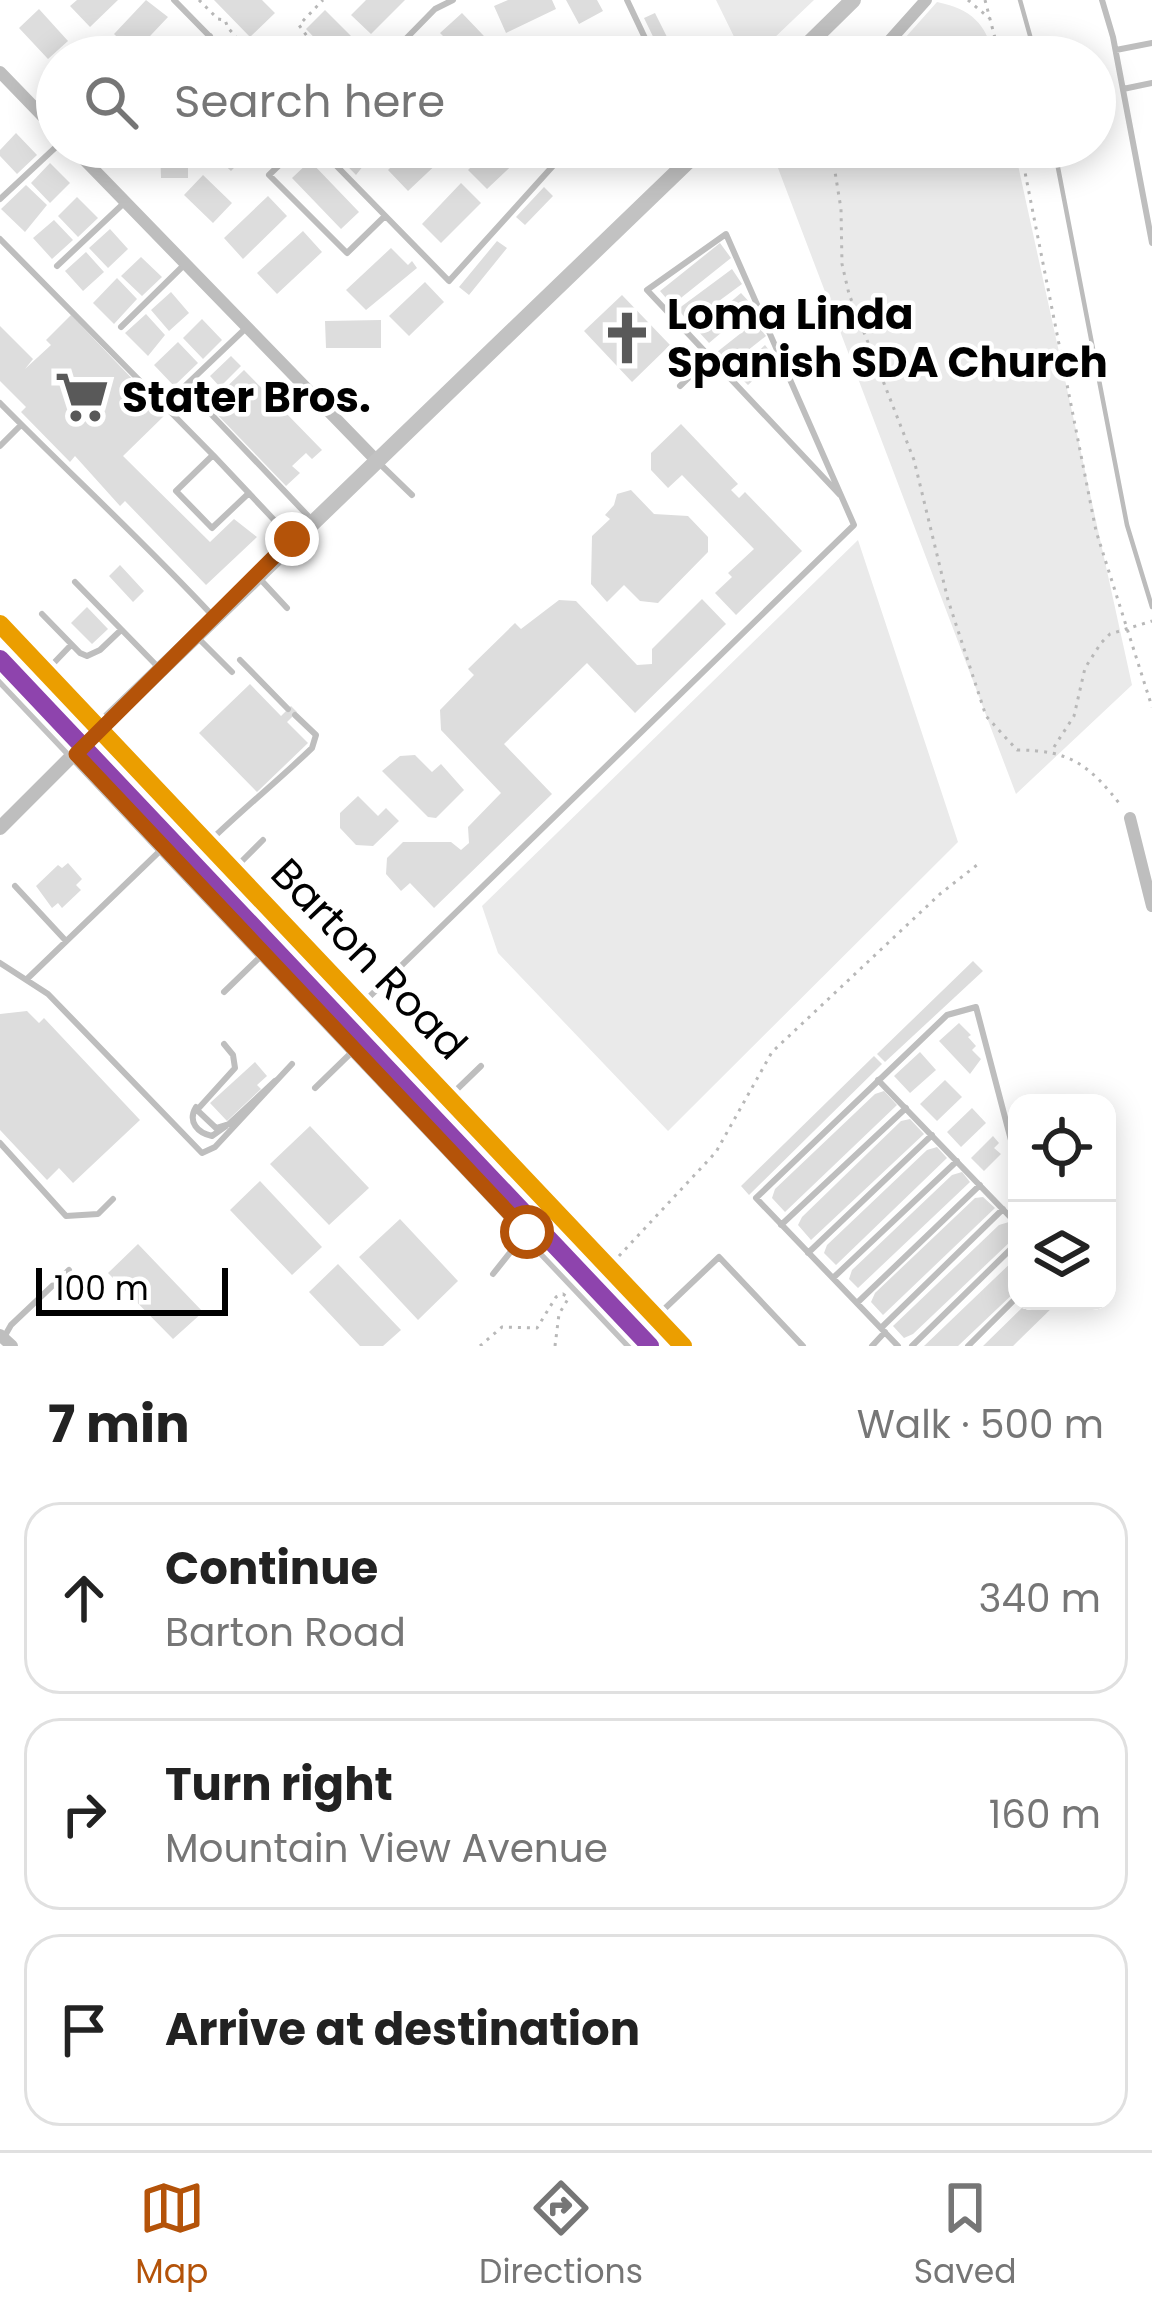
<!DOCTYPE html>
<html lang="en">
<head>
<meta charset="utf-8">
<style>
  :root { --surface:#fff; --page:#f6f6f6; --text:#222; --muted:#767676; --line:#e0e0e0; --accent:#b45309 }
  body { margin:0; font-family:Poppins,sans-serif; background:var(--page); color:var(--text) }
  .controls { position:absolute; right:36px; bottom:36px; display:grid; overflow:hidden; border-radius:24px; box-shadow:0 6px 30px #0003 }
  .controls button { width:108px; height:108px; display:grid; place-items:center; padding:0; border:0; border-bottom:3px solid var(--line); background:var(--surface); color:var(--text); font:60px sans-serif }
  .scale { position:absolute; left:36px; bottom:30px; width:192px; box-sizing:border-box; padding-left:12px; border:6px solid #000; border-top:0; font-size:33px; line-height:42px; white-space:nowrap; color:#000; -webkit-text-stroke:9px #fff; paint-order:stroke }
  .stop { position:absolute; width:36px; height:36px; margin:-27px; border:9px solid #b45309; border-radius:50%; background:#fff }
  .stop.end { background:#b45309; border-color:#fff; box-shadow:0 3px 12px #0008 }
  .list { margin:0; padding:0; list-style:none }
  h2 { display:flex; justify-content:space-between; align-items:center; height:156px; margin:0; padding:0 48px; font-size:51px }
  h2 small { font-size:39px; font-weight:400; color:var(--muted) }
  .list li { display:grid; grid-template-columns:78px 1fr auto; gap:36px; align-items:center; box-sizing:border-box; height:192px; margin:0 24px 24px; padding:0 24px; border:3px solid var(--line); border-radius:36px }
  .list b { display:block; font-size:45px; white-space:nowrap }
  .list p { margin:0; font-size:39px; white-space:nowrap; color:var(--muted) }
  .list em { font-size:39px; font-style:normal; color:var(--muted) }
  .icon { flex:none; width:66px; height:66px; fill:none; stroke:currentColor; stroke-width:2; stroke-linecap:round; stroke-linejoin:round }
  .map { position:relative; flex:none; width:1152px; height:1346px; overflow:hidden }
  .search { position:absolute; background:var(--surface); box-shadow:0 6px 30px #0003; left:36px; right:36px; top:36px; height:132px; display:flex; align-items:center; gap:30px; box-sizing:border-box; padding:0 42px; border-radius:66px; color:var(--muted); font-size:45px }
  .sheet { height:804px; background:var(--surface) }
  nav { display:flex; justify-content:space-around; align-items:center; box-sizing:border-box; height:168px; border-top:3px solid var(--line); background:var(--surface); font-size:33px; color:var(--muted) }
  nav a { display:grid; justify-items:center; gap:6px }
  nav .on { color:var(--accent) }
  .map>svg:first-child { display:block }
</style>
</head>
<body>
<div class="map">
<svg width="1152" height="1346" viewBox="0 0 1152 1346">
  <rect width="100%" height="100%" fill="#fff"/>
  <path fill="#eaeaea" d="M716,0H814L754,57H744Z
    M937,2C971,9 986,23 994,57H888Z
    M770,147H1014L1132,685L1016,794Z
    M858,540L958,842L668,1131L498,953L482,906Z"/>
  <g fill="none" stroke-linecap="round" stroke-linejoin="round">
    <path stroke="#bcbcbc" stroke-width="4.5" d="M1020,0L1036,57
      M1054,147L1127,525L1152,607"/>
  </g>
  <path fill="#ddd" d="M77,0H118L90,27L70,6Z
    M146,0L168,17L134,53L114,34Z
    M214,0H262L275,13L250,37Z
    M366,0H405L371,34L351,15Z
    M508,0H552L556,9L506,33L494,6Z
    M566,0H597L603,11L579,24Z
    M39,9L68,41L48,59L19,28Z
    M325,10L364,49L367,45L377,54L373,57H333L306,29Z
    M462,13L504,57H464L440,33Z
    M655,13L672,47L661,53L644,18Z
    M16,133L37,155L17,174L0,156V150Z
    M160,147H188V178H161Z
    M215,147H254L231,171L210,151Z
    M329,147H378L356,175Z
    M412,147H435L444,157L408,191L388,170Z
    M492,147H523L527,151L487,189L468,170Z
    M310,161L359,212L341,229L292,178Z
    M50,163L70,183L50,203L31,183Z
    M203,175L232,203L213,223L184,195Z
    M461,183L481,203L441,243L422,224Z
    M26,185L47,205L25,232L1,209Z
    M544,187L553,196L525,225L516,217Z
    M268,196L287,216L243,259L224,238Z
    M77,197L98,218L78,237L58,216Z
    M54,220L73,240L52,259L33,238Z
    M110,229L128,249L108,268L89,248Z
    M303,231L322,252L277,294L257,273Z
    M497,241L507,248L469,295L459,287Z
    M720,243L731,258L672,305L660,291Z
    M391,248L408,265L412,261L417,268L366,310L346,290Z
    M86,252L104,272L83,291L65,271Z
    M141,257L162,277L142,296L121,276Z
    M732,269L742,284L689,323L678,309Z
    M117,278L137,299L114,324L93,303Z
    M425,282L444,302L409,336L389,316Z
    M171,292L189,313L169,331L151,310Z
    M741,293L753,306L709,343L697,330Z
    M622,295L670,345L632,382L584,331Z
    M146,314L165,335L148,356L125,333Z
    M71,315L166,414L123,456L210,542L234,519L257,537L206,585L125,501L120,506L75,456L70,462L21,412L26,407L0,381V326L33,359L25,369L51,345L46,340Z
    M202,319L222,340L203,359L183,338Z
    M381,320V348H326L325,321Z
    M755,322L766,336L728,366L717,352Z
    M178,342L198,363L174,386L154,365Z
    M765,345L776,359L748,385L735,372Z
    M231,356L241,366L220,387L210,376Z
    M244,370L322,450L312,459L306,453L292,466L300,473L286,486L208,405Z
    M681,424L738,484L731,490L739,498L745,492L802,551L736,615L715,593L732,577L728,573L754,549L682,475L668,488L651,470V453Z
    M631,490L654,514L688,516L708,537V552L658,603L640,601L624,585L607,602L591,584L592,536L610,519L605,515L614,505L617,494Z
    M120,565L144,591L133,602L109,576Z
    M702,599L726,624L635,713L587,663L504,744L552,794L434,908L410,883L401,891L386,874L387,858L403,842H451L461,850L469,843L468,827L501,793L441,730L440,710L474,675L468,669L515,623L521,629L559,600L576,601L637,665L652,664V649Z
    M87,607L108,629L92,644L71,623Z
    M250,684L281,716L291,706L297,712L287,722L308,743L257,792L199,733Z
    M415,755L432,772L441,764L464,790L436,818L428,817L382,771L400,756Z
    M358,796L378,816L386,808L399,821L373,846L356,845L340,828V813Z
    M68,863L82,879L76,885L81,890L62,908L58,903L52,908L36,886L58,865L62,868Z
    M973,961L983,971L885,1062L877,1054Z
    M27,1011L39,1023L44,1018L140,1120L73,1183L59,1168L47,1180L0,1130V1014Z
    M959,1023L971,1035L968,1037L976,1046L972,1050L981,1059L970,1074L939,1041Z
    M920,1052L936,1070L910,1093L894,1076Z
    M874,1056L882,1064L749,1195L741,1186Z
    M255,1062L267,1076L257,1085L261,1089L227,1121L210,1103Z
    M945,1080L962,1097L937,1121L920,1104Z
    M884,1091L897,1105L785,1212L772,1198L775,1189L875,1094Z
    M972,1108L986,1123L961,1147L947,1132Z
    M910,1119L924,1134L811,1240L798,1225L802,1217L901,1121Z
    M310,1126L369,1188L329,1225L270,1164Z
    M993,1136L999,1143L994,1148L1001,1154L984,1171L971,1158Z
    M937,1147L947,1158L836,1265L824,1253L827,1245L927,1150Z
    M962,1172L970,1182L858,1288L849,1279L852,1270L952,1175Z
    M260,1181L322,1247L292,1275L230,1210Z
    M983,1197L995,1208L883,1315L871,1302L875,1293L975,1198Z
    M400,1219L458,1281L418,1320L359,1257Z
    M1009,1222L1016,1231L1012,1240L913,1334L904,1338L893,1326L999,1225Z
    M138,1244L203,1312L173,1339L108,1273Z
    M1017,1257V1290L958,1346H924Z
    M338,1264L401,1330L383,1346H360L309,1292Z
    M1029,1301H1059L1013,1346H983Z"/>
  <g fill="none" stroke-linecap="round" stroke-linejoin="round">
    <path stroke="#b8b8b8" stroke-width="3" stroke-dasharray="3 6" stroke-linecap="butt" d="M199,0L218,19L225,20L228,28L254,57
      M968,0L989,18
      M985,0L1000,57
      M322,57L299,25L323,0
      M831,147L841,209L842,264L849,294L914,460L948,600L986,716L1017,750C1070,750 1090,765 1122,807
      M1020,147L1096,531L1152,707
      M1054,747L1074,716L1085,668L1101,643L1110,634L1152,621
      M619,1256L716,1152L772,1052L940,894L977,865
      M480,1346L502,1327L537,1328L556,1297L563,1294L569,1298
      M555,1346L559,1314L568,1299"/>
    <path stroke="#bebebe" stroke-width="6" d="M174,0L230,57
      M627,0L654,57
      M1102,0L1113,37L1152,243
      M406,39L424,57
      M1116,50L1152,43
      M189,57L210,36
      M388,57L435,9L453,0
      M1123,89L1152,83
      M298,147L269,175L347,253L385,216
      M318,147L449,281L570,147
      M455,147H456
      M89,164L107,147
      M0,199L57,146
      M0,239L213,455
      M57,266L123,204
      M121,327L183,266
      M680,386L710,357
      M183,388L245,329
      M0,403C70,474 143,541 211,614
      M210,413L311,519
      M0,446L21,425
      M380,464L412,495
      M249,493L212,528L176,491L213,455L292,539
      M261,580L287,608
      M75,582L160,669
      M42,614L80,653L87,656L100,650L121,630
      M196,636L232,672
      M240,660L288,709
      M49,668L71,645
      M211,840C244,808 279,780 312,748L316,735L295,715
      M237,866L263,840
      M15,886L66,941
      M0,963L48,994L202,1153L215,1147L292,1064
      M27,979L162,849
      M224,992L260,957
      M365,1001L854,525L726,234L647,290L840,495
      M224,1044L233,1055L235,1068L197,1110L216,1128L229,1124L275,1081
      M878,1080L1017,1224
      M315,1088L351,1053
      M450,1096L481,1066
      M196,1107C187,1122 198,1133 212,1136L226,1126
      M0,1143L66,1216L98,1214L113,1199
      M781,1225L906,1108
      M808,1253L932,1135
      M493,1274L524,1235
      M833,1278L957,1161
      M857,1303L980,1185
      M659,1314L719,1257L803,1346
      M881,1328L1003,1209
      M3,1339L11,1325L69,1270
      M872,1346L885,1332
      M898,1346L756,1198L947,1015L976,1007L1017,1163
      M912,1346L1017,1243
      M968,1346L1017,1297"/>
    <path stroke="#bebebe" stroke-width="12" d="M875,57L926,0
      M0,72L57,131
      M72,147L375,459
      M1130,818L1152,906
      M0,1335L12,1346"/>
    <path stroke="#bebebe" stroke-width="14" d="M0,828L100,728"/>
    <path stroke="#c2c2c2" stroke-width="16" d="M795,57L853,0
      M0,624L683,1346
      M0,675L635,1346
      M100,728L703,147"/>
    <defs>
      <path id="bus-1" d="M0,624L683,1346"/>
      <path id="bus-2" d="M0,659L650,1346"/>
    </defs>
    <use href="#bus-1" stroke="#fff" stroke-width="27"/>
    <use href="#bus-2" stroke="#fff" stroke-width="27"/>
    <use href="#bus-1" stroke="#eb9e00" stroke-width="18"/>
    <use href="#bus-2" stroke="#8e44ad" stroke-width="18"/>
  </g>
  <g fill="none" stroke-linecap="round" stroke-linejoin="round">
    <path stroke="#b45309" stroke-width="15" d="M292,539L76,754L527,1232"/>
  </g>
  <defs>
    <symbol id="church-bare" viewBox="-9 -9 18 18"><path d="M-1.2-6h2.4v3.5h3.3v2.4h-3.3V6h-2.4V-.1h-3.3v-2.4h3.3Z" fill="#595959" stroke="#fff" stroke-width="2.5" paint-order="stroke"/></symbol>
    <symbol id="supermarket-bare" viewBox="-9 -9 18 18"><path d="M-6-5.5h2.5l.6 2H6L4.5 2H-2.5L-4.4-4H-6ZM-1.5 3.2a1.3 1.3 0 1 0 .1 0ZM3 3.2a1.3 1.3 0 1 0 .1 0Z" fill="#595959" stroke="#fff" stroke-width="2.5" paint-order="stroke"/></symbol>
  </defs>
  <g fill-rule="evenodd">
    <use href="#church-bare" x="589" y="300" width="76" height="76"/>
    <use href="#supermarket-bare" x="44" y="359" width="76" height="76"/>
  </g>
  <g text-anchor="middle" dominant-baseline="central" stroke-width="9" stroke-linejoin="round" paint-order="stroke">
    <g font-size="42" font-weight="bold" fill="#000" stroke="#fff" text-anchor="start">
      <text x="667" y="314">Loma Linda<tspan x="667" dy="48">Spanish SDA Church</tspan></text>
      <text x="122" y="397">Stater Bros.</text>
    </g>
    <g font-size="42" fill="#000" stroke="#fff">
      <text transform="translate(369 959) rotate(46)">Barton Road</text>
    </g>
  </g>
</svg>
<div class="controls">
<button><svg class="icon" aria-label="locate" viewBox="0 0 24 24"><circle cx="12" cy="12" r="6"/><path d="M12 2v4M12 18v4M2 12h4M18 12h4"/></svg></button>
<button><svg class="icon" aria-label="layers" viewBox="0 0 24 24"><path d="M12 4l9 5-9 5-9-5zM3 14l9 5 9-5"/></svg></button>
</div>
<div class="scale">100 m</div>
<div class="stop" style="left:527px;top:1232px"></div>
<div class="stop end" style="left:292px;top:539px"></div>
<div class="search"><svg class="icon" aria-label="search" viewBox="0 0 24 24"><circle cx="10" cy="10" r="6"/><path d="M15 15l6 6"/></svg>Search here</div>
</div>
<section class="sheet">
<h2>7 min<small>Walk · 500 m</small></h2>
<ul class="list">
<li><svg class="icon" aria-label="ahead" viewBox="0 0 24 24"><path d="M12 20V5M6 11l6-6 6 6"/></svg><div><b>Continue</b><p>Barton Road</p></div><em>340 m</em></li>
<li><svg class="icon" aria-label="right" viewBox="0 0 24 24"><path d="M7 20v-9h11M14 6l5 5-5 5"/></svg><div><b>Turn right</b><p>Mountain View Avenue</p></div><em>160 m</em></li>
<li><svg class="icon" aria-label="arrive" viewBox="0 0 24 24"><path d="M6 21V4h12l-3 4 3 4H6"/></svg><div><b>Arrive at destination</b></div></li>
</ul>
</section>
<nav>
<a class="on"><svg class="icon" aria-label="map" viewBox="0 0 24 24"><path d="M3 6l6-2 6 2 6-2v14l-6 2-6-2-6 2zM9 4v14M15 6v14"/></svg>Map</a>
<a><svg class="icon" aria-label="directions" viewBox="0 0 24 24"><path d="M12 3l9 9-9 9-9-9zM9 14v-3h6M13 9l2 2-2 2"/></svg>Directions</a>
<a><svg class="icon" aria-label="saved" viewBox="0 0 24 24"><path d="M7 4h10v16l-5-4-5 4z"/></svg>Saved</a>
</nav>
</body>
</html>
